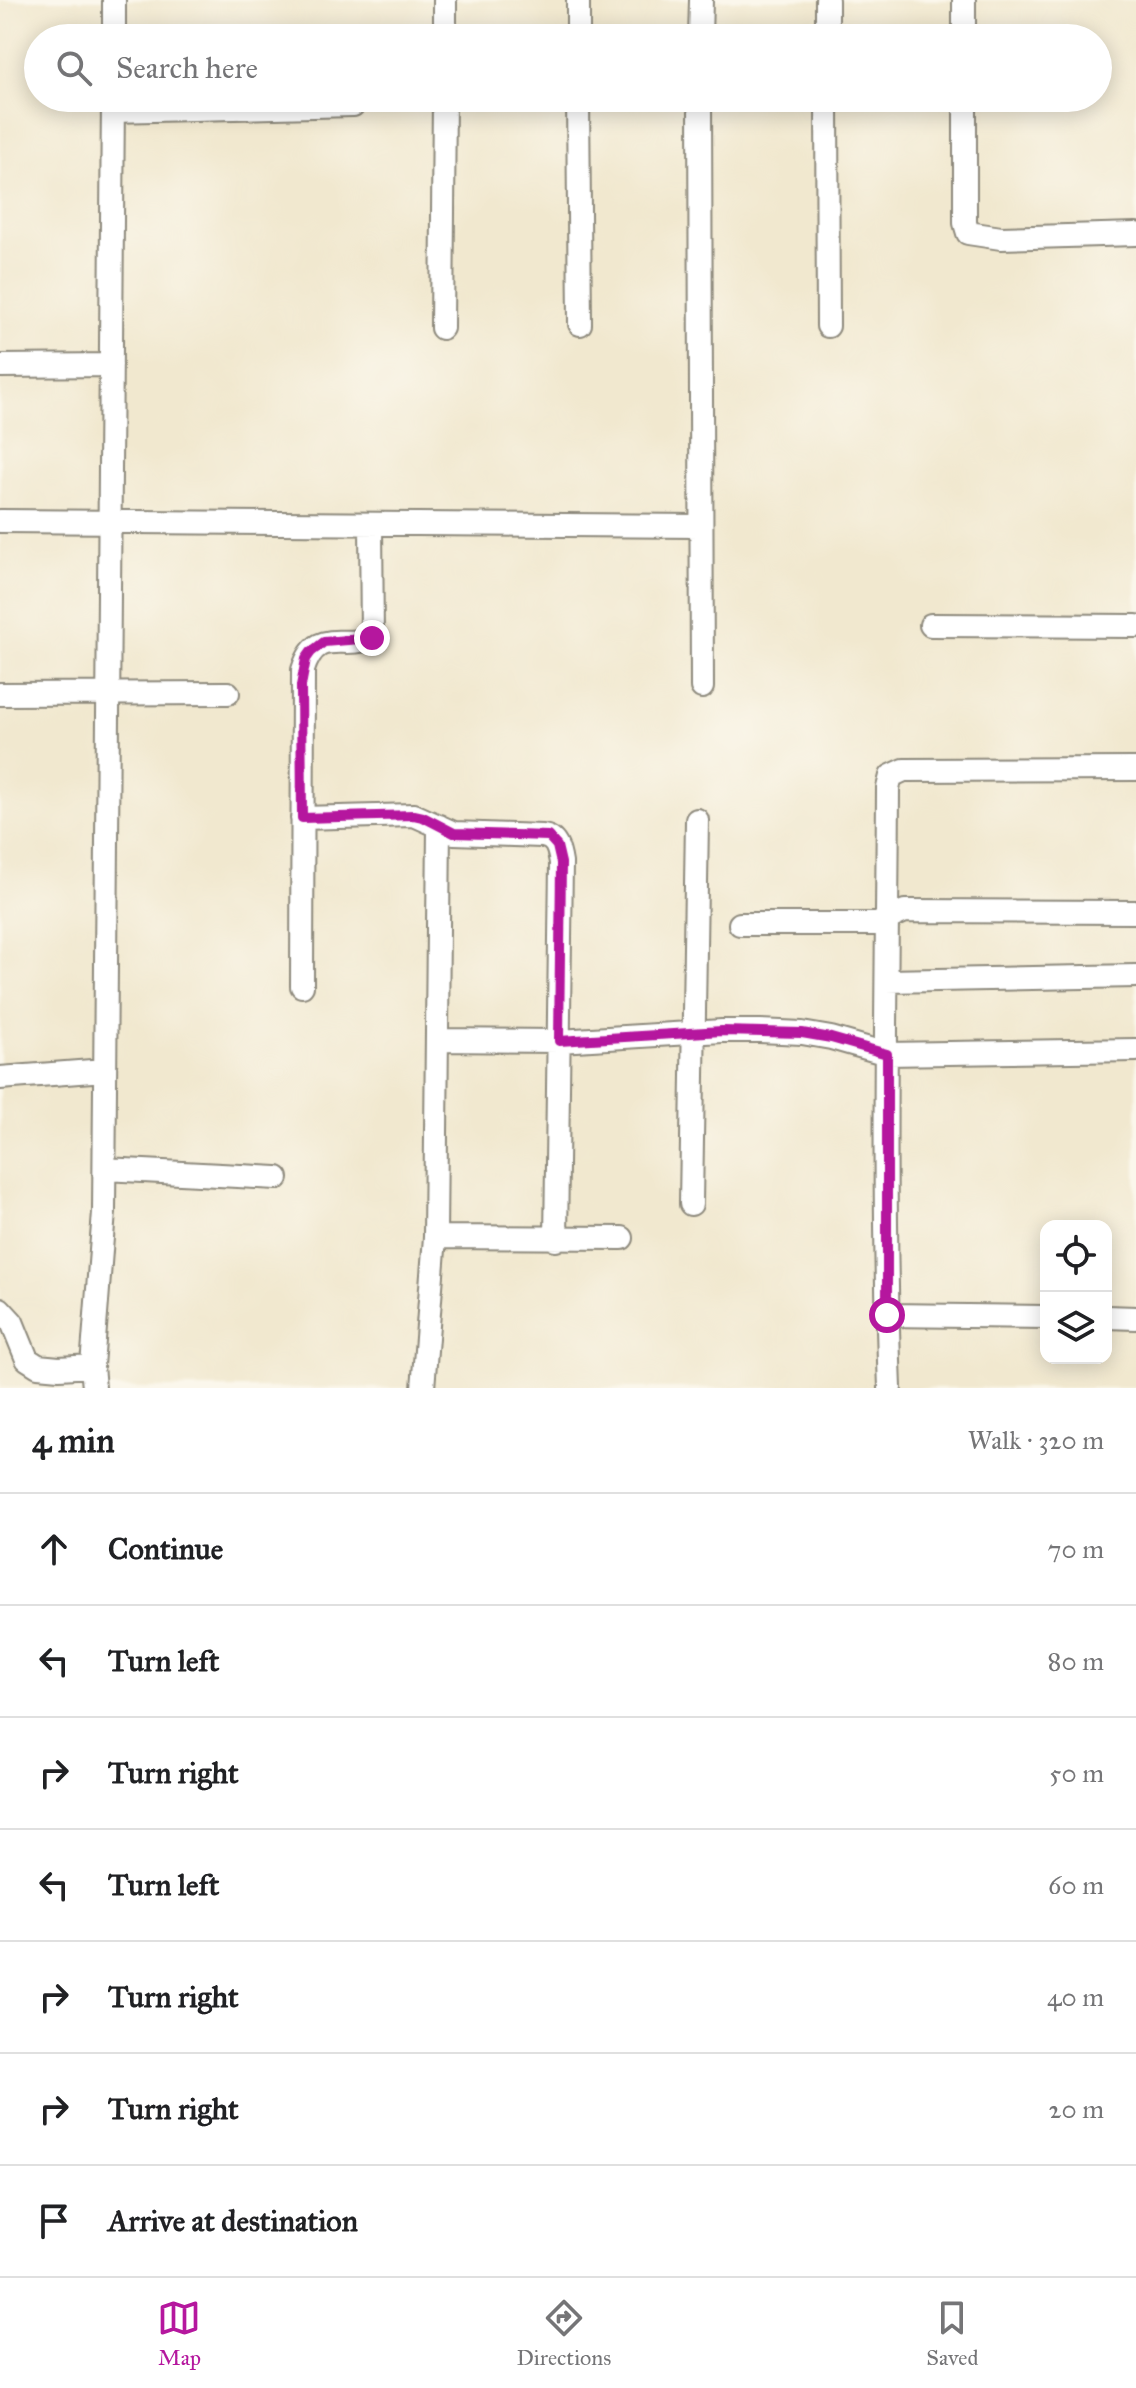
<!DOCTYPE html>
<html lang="en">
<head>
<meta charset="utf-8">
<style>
  :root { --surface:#fff; --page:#f2f2f2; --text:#202124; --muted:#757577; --line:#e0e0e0; --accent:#b5179e }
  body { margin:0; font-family:"IM FELL Great Primer",serif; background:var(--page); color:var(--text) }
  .controls { position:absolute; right:24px; bottom:24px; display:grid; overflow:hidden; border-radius:16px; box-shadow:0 4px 20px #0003 }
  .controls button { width:72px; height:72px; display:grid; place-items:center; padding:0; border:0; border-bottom:2px solid var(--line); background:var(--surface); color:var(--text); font:40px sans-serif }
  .stop { position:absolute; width:24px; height:24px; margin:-18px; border:6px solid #b5179e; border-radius:50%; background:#fff }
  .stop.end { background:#b5179e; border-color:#fff; box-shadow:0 2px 8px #0008 }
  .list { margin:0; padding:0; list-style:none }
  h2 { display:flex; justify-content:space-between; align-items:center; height:104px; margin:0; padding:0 32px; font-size:34px }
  h2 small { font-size:26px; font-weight:400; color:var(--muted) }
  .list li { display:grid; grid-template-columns:52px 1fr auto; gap:24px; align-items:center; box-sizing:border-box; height:112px; padding:0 32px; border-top:2px solid var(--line) }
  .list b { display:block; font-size:30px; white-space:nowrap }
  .list em { font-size:26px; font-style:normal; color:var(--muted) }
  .icon { flex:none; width:44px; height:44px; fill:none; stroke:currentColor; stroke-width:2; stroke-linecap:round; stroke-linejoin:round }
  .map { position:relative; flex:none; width:1136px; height:1388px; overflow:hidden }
  .search { position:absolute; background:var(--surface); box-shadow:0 4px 20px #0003; left:24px; right:24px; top:24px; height:88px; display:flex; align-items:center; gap:20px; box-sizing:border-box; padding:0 28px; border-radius:44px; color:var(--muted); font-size:30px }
  .sheet { height:888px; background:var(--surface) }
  nav { display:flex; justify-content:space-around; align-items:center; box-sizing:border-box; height:112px; border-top:2px solid var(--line); background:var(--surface); font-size:22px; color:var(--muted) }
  nav a { display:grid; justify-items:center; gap:4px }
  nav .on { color:var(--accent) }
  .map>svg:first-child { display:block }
</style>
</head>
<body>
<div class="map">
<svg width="1136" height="1388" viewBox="0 0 1136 1388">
  <rect width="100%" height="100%" fill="#fbf7ec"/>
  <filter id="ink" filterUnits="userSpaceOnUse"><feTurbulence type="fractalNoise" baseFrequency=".0125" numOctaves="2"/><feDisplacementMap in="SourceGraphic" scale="16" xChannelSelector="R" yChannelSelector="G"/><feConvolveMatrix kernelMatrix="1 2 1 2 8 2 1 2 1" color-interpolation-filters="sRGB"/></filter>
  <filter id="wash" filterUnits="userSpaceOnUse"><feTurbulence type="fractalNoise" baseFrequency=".006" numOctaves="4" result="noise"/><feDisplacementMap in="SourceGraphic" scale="32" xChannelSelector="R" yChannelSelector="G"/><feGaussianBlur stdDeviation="1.8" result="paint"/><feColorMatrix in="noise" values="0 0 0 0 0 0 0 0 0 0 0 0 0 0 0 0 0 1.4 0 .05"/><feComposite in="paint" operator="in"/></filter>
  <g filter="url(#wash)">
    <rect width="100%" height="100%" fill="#f1e8cf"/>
  </g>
  <g filter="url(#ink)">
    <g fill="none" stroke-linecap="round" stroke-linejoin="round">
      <defs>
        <path id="street" d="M578,0V38
          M827,0V38
          M964,0V38
          M114,38V0
          M445,38V0
          M700,38L701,0
          M578,98L580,324
          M700,98L702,687
          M827,98L828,326
          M965,98V223L968,233L1001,238L1136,234
          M113,111L353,105
          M442,328L444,98
          M0,366L111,365
          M0,521L700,526
          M931,625L1136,626
          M0,694L228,693
          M302,818L414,815L454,833L542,836C556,837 559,850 561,863L556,1240
          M740,924H877L905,911L1136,912
          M887,981L1136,976
          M302,986L303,670C317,626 341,650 372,638L371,524
          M437,1040L559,1041L722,1031H760L802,1033L831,1038L887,1054L1136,1050
          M0,1078L105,1070
          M105,1169L277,1178
          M691,1204L697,820
          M435,1237L622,1238
          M0,1309L12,1322L27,1359L38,1366L59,1368L92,1366
          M887,1315L1046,1317
          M1106,1317L1136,1318
          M94,1388L92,1366L104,1212L113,98
          M423,1388L435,1237L439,826
          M890,1388C882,1188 887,988 888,788L891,776L904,770L1136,769"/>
      </defs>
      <use href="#street" stroke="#8e8a7d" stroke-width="26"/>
      <use href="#street" stroke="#fff" stroke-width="22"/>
    </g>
  </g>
  <g fill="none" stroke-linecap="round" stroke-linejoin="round" filter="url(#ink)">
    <path stroke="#b5179e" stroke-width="10" d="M372,638L324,642L311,652L306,659L301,686L302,818L414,815L423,817L454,833L548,836L557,846L561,863L559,1041L722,1031L802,1033L831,1038L887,1054V1315"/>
  </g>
</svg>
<div class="controls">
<button><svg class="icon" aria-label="locate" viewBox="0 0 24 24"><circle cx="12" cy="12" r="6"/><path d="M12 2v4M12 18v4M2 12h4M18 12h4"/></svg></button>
<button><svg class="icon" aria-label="layers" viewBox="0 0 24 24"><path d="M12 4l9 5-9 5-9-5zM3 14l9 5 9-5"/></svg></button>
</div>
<div class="stop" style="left:887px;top:1315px"></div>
<div class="stop end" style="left:372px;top:638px"></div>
<div class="search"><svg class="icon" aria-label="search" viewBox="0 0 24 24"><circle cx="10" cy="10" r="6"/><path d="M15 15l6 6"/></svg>Search here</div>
</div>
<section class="sheet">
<h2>4 min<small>Walk · 320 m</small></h2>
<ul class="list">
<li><svg class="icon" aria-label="ahead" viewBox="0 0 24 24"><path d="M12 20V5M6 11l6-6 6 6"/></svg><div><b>Continue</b></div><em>70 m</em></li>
<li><svg class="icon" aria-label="left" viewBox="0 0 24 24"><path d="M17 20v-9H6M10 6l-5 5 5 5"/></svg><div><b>Turn left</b></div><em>80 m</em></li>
<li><svg class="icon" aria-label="right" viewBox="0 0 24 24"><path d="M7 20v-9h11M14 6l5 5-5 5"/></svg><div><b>Turn right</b></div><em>50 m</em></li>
<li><svg class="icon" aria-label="left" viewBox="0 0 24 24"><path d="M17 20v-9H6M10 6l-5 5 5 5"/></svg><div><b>Turn left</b></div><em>60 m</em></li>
<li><svg class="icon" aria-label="right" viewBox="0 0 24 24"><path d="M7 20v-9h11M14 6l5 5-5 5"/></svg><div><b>Turn right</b></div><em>40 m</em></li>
<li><svg class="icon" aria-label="right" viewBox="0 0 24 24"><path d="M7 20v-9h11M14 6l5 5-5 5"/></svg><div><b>Turn right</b></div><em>20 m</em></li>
<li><svg class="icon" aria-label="arrive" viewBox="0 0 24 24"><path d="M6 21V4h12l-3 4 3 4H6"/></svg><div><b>Arrive at destination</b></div></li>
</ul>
</section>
<nav>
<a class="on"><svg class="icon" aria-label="map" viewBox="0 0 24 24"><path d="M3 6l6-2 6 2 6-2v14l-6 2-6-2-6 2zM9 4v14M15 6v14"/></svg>Map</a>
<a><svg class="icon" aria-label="directions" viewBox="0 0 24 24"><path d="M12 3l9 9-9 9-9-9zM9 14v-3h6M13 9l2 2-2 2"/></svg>Directions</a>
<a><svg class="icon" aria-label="saved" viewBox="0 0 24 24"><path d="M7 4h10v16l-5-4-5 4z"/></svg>Saved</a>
</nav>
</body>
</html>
